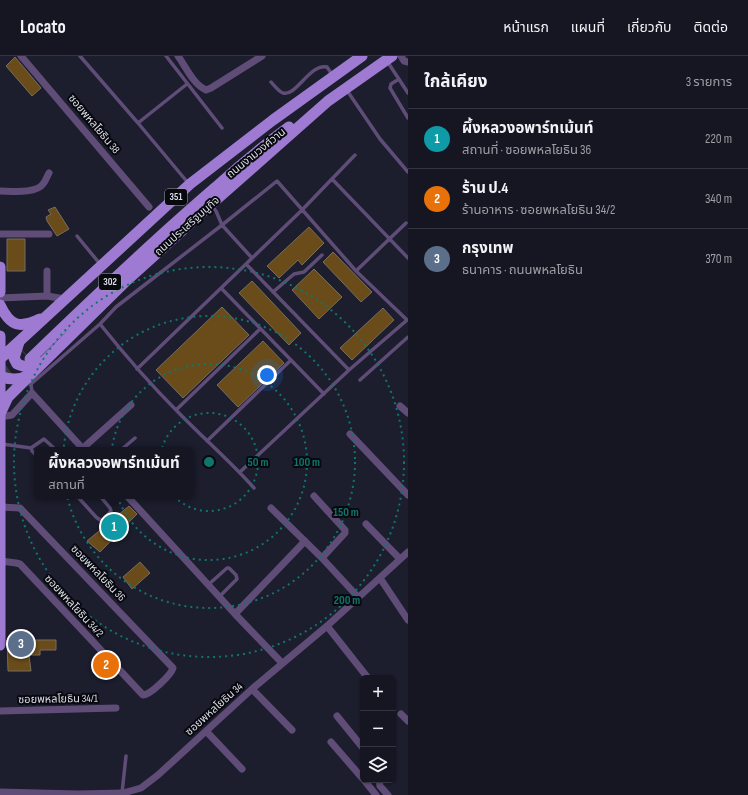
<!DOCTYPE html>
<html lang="th">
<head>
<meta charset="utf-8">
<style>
  :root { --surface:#151622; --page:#1e1f2a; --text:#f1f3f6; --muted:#9d9fa5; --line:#343540; --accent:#fb8fc4 }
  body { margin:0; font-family:"Sofia Sans Condensed","Noto Sans Thai",sans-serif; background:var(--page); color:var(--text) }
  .controls { position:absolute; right:12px; bottom:12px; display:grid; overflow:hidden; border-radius:6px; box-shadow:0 1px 3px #0004 }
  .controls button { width:36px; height:36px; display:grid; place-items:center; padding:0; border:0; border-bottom:1px solid var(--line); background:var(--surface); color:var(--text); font:20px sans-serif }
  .you { position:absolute; left:267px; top:319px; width:14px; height:14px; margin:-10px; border:3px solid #fff; border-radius:50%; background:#1a73e8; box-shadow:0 0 0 6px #1a73e833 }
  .badge { display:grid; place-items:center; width:26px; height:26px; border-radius:50%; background:var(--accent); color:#fff; font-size:13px; font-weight:700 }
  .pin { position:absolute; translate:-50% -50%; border:2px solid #fff; box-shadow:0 1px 4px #0006 }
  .popup { position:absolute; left:34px; top:391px; width:160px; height:52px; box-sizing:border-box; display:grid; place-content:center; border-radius:6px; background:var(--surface); filter:drop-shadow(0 1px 3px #0005); font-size:13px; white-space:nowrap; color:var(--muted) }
  .popup b { font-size:15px; color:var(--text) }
  .popup::after { content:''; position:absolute; left:50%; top:100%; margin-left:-8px; border:8px solid transparent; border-top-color:var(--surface) }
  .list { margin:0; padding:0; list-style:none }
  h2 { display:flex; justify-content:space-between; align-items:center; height:52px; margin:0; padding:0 16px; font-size:17px }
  h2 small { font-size:13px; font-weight:400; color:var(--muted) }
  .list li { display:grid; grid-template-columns:26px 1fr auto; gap:12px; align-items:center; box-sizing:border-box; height:60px; padding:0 16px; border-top:1px solid var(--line) }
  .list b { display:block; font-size:15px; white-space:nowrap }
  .list p { margin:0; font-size:13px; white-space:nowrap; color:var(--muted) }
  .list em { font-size:13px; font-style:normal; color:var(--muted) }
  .icon { flex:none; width:22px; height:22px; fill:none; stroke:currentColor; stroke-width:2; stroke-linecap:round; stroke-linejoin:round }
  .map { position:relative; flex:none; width:408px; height:739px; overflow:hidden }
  header { display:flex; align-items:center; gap:24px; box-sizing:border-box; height:56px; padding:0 20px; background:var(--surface); border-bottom:1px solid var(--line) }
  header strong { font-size:19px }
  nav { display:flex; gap:22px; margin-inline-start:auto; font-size:14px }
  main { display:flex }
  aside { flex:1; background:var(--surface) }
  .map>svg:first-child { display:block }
</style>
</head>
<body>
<header>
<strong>Locato</strong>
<nav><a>หน้าแรก</a><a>แผนที่</a><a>เกี่ยวกับ</a><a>ติดต่อ</a></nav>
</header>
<main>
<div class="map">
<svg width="408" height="739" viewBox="0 0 408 739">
  <rect width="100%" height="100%" fill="#1c1d2d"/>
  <path fill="#694c19" stroke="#796d5c" d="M15,1L41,32L32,40L6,10Z
    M55,151L69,173L57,180L47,165L46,161L51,158L48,154Z
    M309,171L324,187L302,209L298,204L279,222L267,210Z
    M7,183H25V215H7Z
    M333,196L372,236L361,246L323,206Z
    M314,213L342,241L319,263L292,234Z
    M252,225L301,277L289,289L239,237Z
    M222,251L249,279L183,342L156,314Z
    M383,252L394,264L352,304L340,292Z
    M263,285L284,307L238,351L217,329Z
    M129,450L137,458L100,496L87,485Z
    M140,506L150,517L132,533L123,521Z
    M7,584H56V594H40V599H29L31,615H8Z"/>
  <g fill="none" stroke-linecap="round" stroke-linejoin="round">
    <path stroke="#393a49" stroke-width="11" stroke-dasharray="11 5.5" stroke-linecap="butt" d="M0,320L11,312L26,298"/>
    <path stroke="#5f4d78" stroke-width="3.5" d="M80,0L138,67
      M166,0L222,72
      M387,5L408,37
      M399,23L391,28L390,32L408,62
      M271,26C274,29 278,35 283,37C296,41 310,7 327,11L333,20
      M187,28L138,67L189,128
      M346,33L380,83L408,116
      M332,123L408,202
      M212,150L216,155L222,169L252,202
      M77,180L100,208
      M246,208L349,314
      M356,215L406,167
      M222,233L324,338
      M273,236L294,218L304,216L322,199
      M100,268C124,298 149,327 177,355C202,381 230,405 254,432
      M137,313L302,154L355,99
      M360,324L408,281
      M32,337L31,328L100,268L116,251L222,169L277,125L356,215L407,264L349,314L240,416
      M176,354L260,273
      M207,385L291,304
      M2,388L31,392L44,383L56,394
      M31,392L32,395L37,400
      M121,394L135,382
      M77,440L96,461L100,464L104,463L111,455L110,452L100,440
      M208,529L227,512H229L236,519L237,523L219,541
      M122,737L126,700"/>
    <path stroke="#5f4d78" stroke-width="7" d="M21,0L149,151
      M178,0C186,11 193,28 206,34L211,32L262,0
      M401,0L404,5L408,6
      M0,135C11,135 36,138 43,128C46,125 47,120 49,117
      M0,178H49
      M47,240V215
      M0,242L47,240L65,243
      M400,350L408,357
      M0,361L12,359L32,337L84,394
      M350,378L408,439
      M83,392L131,349
      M127,440L235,558L282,607
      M314,440L345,474V477L322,502
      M271,452L322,502L358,541
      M366,468L400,503
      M1,505L16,507L20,508L143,639C150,639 171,619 173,612L20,452L1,451
      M380,522L408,564
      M235,558L305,485
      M327,570L368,622
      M252,633L292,674
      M0,655L116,652
      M401,658L408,665
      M337,660L363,692
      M206,675L242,713
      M331,686L363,723
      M364,724L376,739
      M379,724L380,730L388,739
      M0,736L78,738L123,737L141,732L158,719L252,633L327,570L408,496"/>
    <path stroke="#9f7ad2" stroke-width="11" d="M0,211V236
      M0,249C10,270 19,273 40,263
      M0,280V589
      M19,286L14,302L17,308C27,312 31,312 40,307
      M0,303L190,128L273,64L362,0
      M30,303C91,244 152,186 216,131C239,110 263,90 289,71
      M0,320C10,324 19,325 29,319
      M0,358L8,341L16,333L125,226L208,151L328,45L392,0"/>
  </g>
  <g fill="none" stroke="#0f766e" stroke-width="2" stroke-dasharray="2 4">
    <circle cx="209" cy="406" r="49"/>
    <circle cx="209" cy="406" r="98"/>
    <circle cx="209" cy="406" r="146"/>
    <circle cx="209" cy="406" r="195"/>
  </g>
  <g text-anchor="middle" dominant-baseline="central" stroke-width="4" stroke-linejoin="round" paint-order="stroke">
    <g fill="#08080f" stroke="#9c9da6" stroke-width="1">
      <rect x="165" y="133" width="22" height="16" rx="3"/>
      <rect x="99" y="218" width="22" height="16" rx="3"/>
    </g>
    <g font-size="10" font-weight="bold" fill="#dbdde7">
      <text x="176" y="141">351</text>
      <text x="110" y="226">302</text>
    </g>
    <g font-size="11" fill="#dbdde7" stroke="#08080f">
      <text transform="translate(94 68) rotate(50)">ซอยพหลโยธิน 38</text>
      <text transform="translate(256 97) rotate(-39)">ถนนงามวงศ์วาน</text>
      <text transform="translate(187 170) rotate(-42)">ถนนประเสริฐมนูกิจ</text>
      <text transform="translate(98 517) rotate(46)">ซอยพหลโยธิน 36</text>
      <text transform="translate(74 550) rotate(47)">ซอยพหลโยธิน 34/2</text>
      <text transform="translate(58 643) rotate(-1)">ซอยพหลโยธิน 34/1</text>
      <text transform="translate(214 653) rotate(-42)">ซอยพหลโยธิน 34</text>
    </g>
  </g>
  <circle cx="209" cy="406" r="6" fill="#0f766e" stroke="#08080f" stroke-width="2"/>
  <g font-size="12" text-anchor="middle" font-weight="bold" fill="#0f766e" stroke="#08080f" stroke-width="4" stroke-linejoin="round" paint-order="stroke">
    <text x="258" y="410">50 m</text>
    <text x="307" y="410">100 m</text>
    <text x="346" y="460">150 m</text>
    <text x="347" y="548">200 m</text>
  </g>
</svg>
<div class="controls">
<button>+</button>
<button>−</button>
<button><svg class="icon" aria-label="layers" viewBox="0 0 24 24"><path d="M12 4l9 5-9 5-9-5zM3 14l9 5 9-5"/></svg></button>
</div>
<div class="you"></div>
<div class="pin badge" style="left:114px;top:471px;background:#0f9aa8">1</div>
<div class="popup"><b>ผึ้งหลวงอพาร์ทเม้นท์</b>สถานที่</div>
<div class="pin badge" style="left:106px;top:609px;background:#e8710a">2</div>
<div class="pin badge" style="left:21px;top:588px;background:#5c6f8a">3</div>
</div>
<aside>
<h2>ใกล้เคียง<small>3 รายการ</small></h2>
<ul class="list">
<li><span class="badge" style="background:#0f9aa8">1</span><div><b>ผึ้งหลวงอพาร์ทเม้นท์</b><p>สถานที่ · ซอยพหลโยธิน 36</p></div><em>220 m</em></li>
<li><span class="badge" style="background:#e8710a">2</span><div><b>ร้าน ป.4</b><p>ร้านอาหาร · ซอยพหลโยธิน 34/2</p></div><em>340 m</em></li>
<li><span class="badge" style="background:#5c6f8a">3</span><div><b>กรุงเทพ</b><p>ธนาคาร · ถนนพหลโยธิน</p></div><em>370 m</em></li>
</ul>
</aside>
</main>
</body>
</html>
